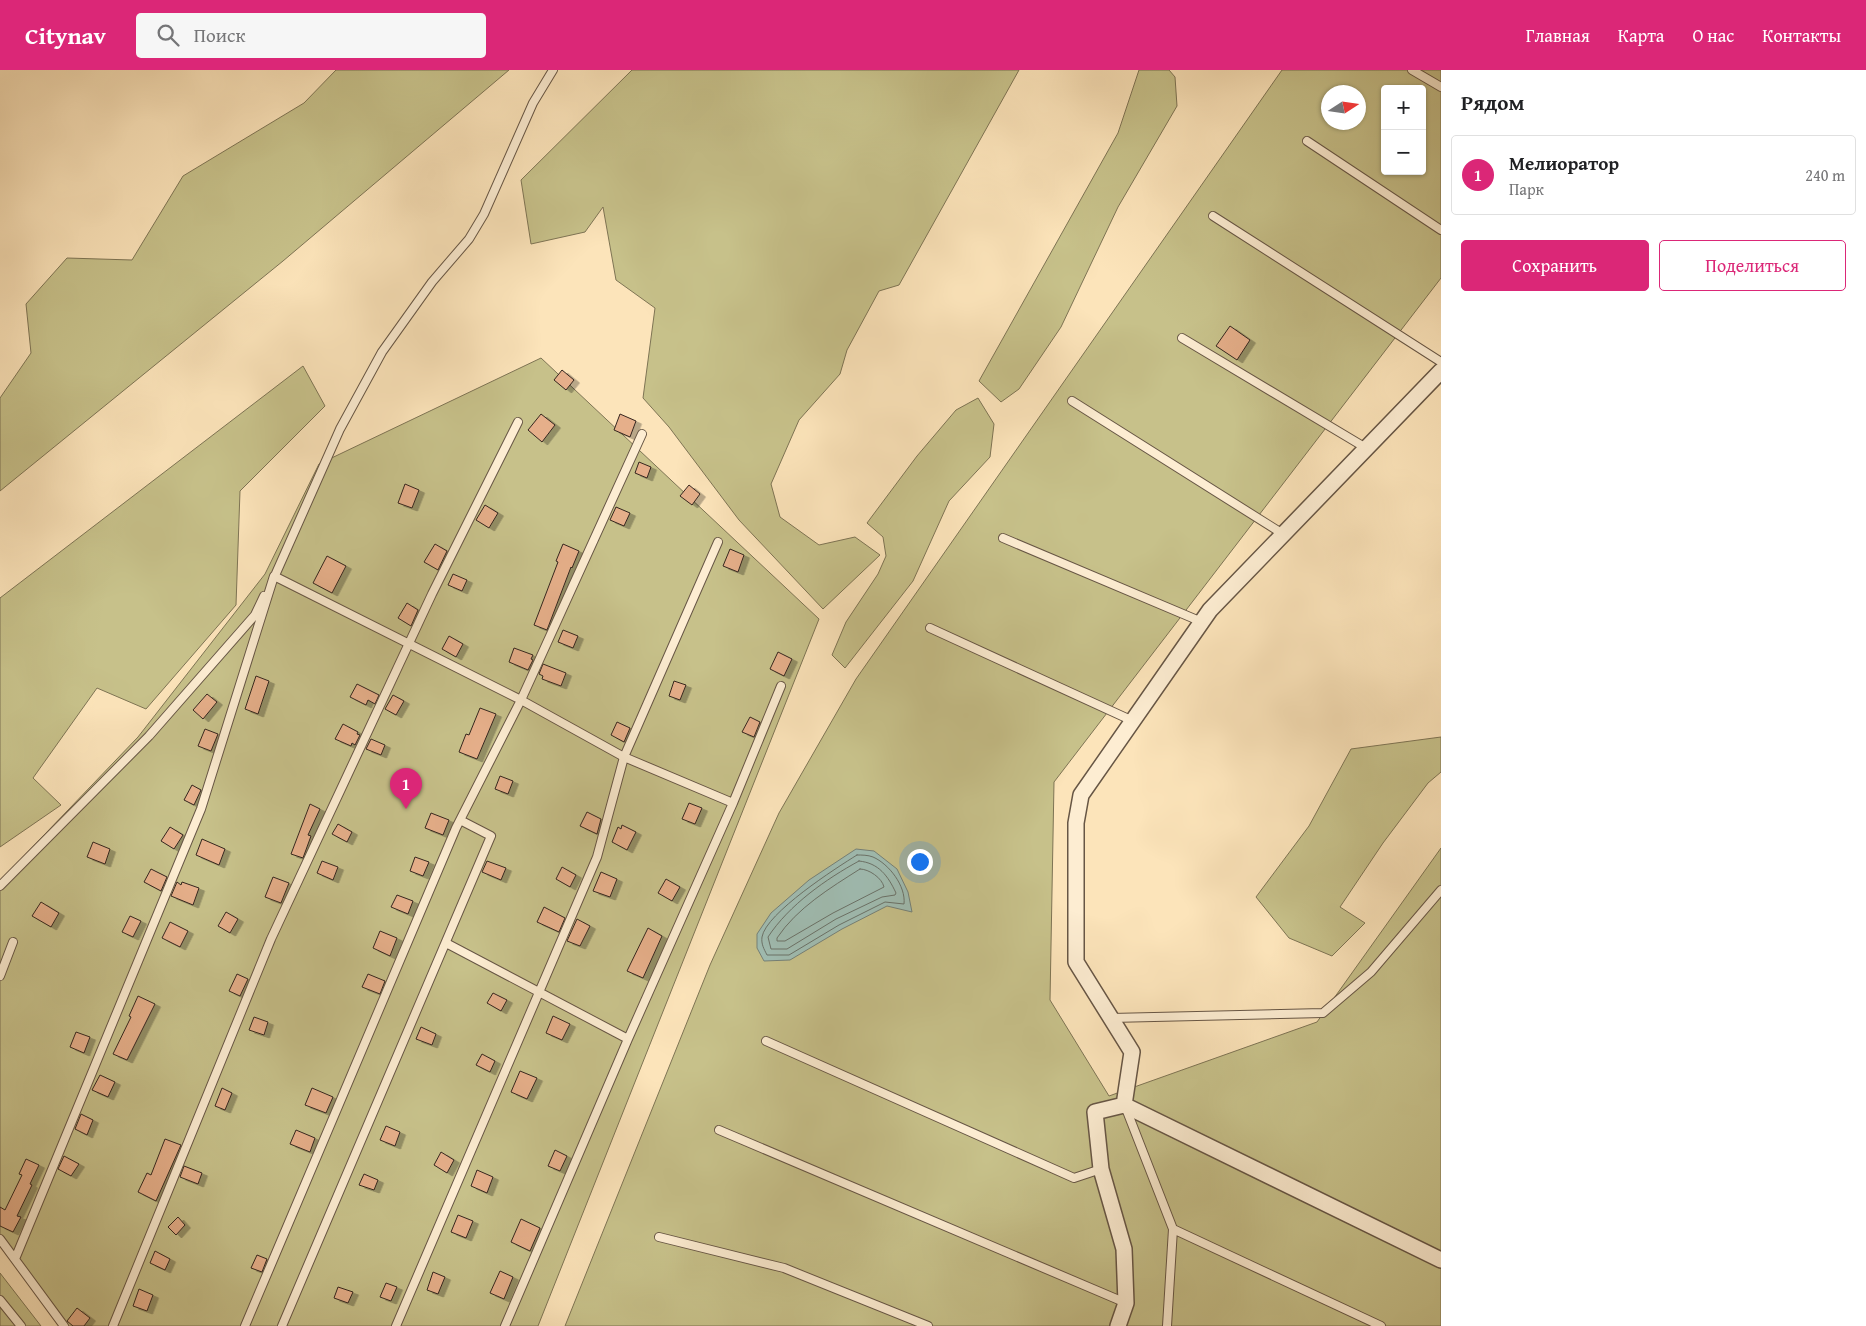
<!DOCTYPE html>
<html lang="ru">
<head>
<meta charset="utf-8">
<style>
  :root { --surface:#fff; --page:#f6f6f6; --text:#202124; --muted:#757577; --line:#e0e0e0; --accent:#db2777 }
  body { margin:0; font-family:"Gentium Book Plus",serif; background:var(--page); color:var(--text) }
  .controls { position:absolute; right:15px; top:15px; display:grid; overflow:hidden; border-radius:5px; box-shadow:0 1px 4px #0004 }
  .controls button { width:45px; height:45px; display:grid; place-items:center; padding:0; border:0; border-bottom:1px solid var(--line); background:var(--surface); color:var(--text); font:25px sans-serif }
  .compass { position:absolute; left:1321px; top:15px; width:45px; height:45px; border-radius:50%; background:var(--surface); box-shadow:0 1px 4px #0004; rotate:78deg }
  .you { position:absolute; left:919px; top:791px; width:18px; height:18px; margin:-12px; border:4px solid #fff; border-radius:50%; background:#1a73e8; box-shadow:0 0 0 8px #1a73e833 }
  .badge { display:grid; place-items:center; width:32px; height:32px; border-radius:50%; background:var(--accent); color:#fff; font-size:16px; font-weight:700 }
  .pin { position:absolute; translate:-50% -41px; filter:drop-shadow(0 1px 2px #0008) }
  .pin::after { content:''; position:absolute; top:26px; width:18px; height:15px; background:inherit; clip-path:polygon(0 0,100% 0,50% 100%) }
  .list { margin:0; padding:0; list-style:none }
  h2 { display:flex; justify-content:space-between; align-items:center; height:65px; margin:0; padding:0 20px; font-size:21px }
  h2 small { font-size:16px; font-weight:400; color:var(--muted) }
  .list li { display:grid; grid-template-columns:32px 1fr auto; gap:15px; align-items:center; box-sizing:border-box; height:80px; margin:0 10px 10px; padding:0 10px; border:1px solid var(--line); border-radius:5px }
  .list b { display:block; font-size:19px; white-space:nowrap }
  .list p { margin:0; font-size:16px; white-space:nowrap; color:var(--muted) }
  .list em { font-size:16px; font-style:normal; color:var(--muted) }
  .actions { display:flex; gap:10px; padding:15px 20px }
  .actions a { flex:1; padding:11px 0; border:1px solid var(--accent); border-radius:5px; text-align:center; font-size:18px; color:var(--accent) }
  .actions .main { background:var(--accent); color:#fff }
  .icon { flex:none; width:28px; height:28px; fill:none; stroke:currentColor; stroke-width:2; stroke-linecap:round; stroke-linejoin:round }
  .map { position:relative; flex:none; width:1441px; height:1256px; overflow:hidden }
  header { display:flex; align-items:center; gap:30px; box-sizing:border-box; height:70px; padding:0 25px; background:var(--accent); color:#fff }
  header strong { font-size:24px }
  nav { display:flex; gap:28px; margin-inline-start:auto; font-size:18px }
  .search { width:350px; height:45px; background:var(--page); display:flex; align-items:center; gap:12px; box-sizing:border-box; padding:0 18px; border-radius:5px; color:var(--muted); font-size:19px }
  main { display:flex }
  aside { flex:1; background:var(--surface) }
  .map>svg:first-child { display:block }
</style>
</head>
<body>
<header>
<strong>Citynav</strong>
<div class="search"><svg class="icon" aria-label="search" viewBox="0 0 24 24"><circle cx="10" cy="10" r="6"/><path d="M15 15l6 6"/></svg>Поиск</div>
<nav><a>Главная</a><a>Карта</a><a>О нас</a><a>Контакты</a></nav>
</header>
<main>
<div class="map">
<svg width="1441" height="1256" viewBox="0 0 1441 1256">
  <defs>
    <filter id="shadow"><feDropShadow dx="5.5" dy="3" stdDeviation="0" flood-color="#0004"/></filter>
  </defs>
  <rect width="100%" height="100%" fill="#fce4ba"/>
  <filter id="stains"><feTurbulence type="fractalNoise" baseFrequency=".004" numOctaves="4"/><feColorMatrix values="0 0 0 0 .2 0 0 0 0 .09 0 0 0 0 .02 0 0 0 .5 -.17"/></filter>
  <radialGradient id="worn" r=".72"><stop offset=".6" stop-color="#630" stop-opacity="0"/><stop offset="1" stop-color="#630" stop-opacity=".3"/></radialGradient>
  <path fill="#c7c18a" stroke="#7e7454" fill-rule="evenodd" d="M336,0H509L283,191L0,421V328L31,283L26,234L67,188L132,190L183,106L304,33Z
    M632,0H1019L899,215L879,221L847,280L840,304L799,350L771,414L780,447L819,475L855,467L880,485L823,539L739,450L669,357L643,328L655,238L616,210L603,137L585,162L531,174L521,110Z
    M1139,0H1169L1175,7L1177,36L1118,137L1061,257L1019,319L1001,332L979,311L1118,63Z
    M1282,0H1441V208L1054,712L1050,930L1109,1026L1317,952L1441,778V1256H565L710,895L779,743L856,609ZM1385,19H1422V101H1385ZM1328,22H1358V52H1328Z
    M541,288L819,549L538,1256H67L0,1167V811L138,667L265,504L319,394Z
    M303,296L325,336L240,421L236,535L146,639L97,618L33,708L61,735L0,777V528Z
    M978,328L994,354L990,387L949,431L913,511L845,598L832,585L846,552L878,504L886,486L883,467L867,453L917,386L956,340Z
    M1441,667V702L1428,713L1383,773L1340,837L1365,853L1332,886L1289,868L1256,827L1309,756L1351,679Z
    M0,1203L41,1256H0Z"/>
  <path fill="#a0beb4" stroke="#758178" d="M856,779L874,781L897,799L908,822L912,842L887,836L842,859L790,890L764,891L757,878V864L771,843L809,810Z"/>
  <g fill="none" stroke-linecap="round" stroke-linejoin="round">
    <path stroke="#6a7269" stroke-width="1" d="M857,785C862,785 868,785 873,787C889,794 906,816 904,834L885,832L839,855L789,885H767C764,879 761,874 762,867C766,843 836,798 857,785Z
      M859,791C879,793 888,806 896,823L895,825L882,827L836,849L787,879H771L768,867C789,835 826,809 859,791Z
      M860,799C869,799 882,808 884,817L833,843L785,871H777V868C797,838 830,818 860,799Z"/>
  </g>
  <path fill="#e6af8a" stroke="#35261e" filter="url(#shadow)" d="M1230,256L1250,270L1237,290L1216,276Z
    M562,300L574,310L566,320L554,310Z
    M541,344L555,355L542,372L528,360Z
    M620,344L636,351L630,367L614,360Z
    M639,392L651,397L647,408L635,403Z
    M405,414L419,420L412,438L398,433Z
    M689,415L700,424L692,435L680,426Z
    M485,435L498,443L489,458L476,450Z
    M616,437L630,443L624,456L610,450Z
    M435,474L447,481L438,500L424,492Z
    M563,474L579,481L572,498L571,497L547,560L534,555L558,492L556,491Z
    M730,479L744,485L738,502L723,496Z
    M327,486L346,496L332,523L313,513Z
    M453,504L467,510L462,521L448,515Z
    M407,533L418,540L411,556L398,548Z
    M563,560L578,566L573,578L558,572Z
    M449,566L463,574L456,587L442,579Z
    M514,578L533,585L531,589L533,590L528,600L509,592Z
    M778,582L792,589L784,606L770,599Z
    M543,594L566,603L561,616L542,609L543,606L539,604Z
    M256,606L269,611L258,644L245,639Z
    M674,611L686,615L680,630L669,626Z
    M357,614L379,625L375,634L368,630L366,635L350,627Z
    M207,624L217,632L203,649L193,640Z
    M393,625L404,631L396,645L385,639Z
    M480,638L496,644L477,689L459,682L466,664L469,665Z
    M750,647L760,652L754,667L742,662Z
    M617,652L630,658L624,672L611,665Z
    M343,654L358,662L357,664L360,665L355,675L352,673L351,676L335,669Z
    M205,659L218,664L211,681L198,676Z
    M371,669L385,675L381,685L366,679Z
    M500,706L513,711L508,724L495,719Z
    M192,715L201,720L194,735L184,730Z
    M689,733L702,738L695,754L682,749Z
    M310,734L320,739L308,765L311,766L303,788L291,784Z
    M587,742L601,749L597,764L580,756Z
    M431,743L449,750L443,765L425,758Z
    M338,754L352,762L347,772L332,764Z
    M622,755L636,762L627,780L612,772L618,757L621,759Z
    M170,757L183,765L174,779L161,771Z
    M202,769L225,779L219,795L196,785Z
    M93,772L110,779L105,794L87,787Z
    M415,787L429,792L423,806L410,801Z
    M322,791L338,797L333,810L317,803Z
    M487,791L506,798L501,810L482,802Z
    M562,797L576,805L570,817L556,809Z
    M151,799L167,807L161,821L144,812Z
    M601,802L617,809L610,827L593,821Z
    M273,807L289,813L281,833L265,827Z
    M666,809L680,817L672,831L658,823Z
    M177,812L181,815L182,812L199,818L193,835L171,826Z
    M397,825L413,831L408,844L391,837Z
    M41,832L59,843L51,857L32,846Z
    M544,837L565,848L559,862L537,852Z
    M226,842L238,849L230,863L218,856Z
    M130,846L141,851L133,867L122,862Z
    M577,849L590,856L580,876L567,871Z
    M170,852L188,861L180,877L162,868Z
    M648,858L662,866L643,908L627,901Z
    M380,861L397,868L390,886L373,878Z
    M237,904L248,909L240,926L229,921Z
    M368,904L385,911L380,924L362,917Z
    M493,923L507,930L501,941L487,933Z
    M138,926L155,934L127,990L113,984L131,947L129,946Z
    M553,946L570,954L562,970L546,963Z
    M254,947L268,952L264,965L249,960Z
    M421,957L436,964L432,975L416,969Z
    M76,962L90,967L84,983L70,977Z
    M482,984L495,991L490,1002L476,995Z
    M520,1001L537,1008L527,1029L511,1022Z
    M100,1005L115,1012L108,1027L92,1020Z
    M222,1018L232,1023L225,1040L215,1036Z
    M312,1018L333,1027L326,1043L305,1035Z
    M81,1044L93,1050L87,1065L75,1059Z
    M386,1056L400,1062L395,1076L380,1070Z
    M296,1060L315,1068L310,1082L290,1074Z
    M165,1069L181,1075L156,1131L138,1122L147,1103L151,1105Z
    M555,1080L567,1086L560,1101L548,1096Z
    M441,1082L454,1090L447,1103L434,1095Z
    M64,1086L79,1094L71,1106L58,1099Z
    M26,1089L39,1095L30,1114L32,1115L17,1146L21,1147L13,1162L0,1156V1137L5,1140L22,1105L19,1104Z
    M184,1096L202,1103L198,1114L180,1107Z
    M477,1100L493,1107L487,1123L471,1116Z
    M364,1104L378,1110L374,1120L359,1115Z
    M458,1145L473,1151L466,1168L451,1162Z
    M178,1147L185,1155L176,1165L168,1157Z
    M521,1149L540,1158L530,1181L511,1172Z
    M155,1181L170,1189L165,1200L150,1193Z
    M257,1185L267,1189L262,1202L251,1198Z
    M500,1201L513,1207L504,1229L490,1223Z
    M433,1202L445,1207L438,1224L427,1220Z
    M386,1213L397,1217L391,1231L380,1227Z
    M338,1217L353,1222L348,1233L334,1228Z
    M139,1219L153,1225L147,1241L133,1236Z
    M77,1238L90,1248L84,1256H73L67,1251Z"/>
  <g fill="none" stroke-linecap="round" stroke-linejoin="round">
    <defs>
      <path id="service" d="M1412,0L1441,17
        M1307,71L1441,160
        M1213,146L1441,292
        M1182,268L1366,378
        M1072,331L1283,464
        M1003,468L1202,552
        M273,510L340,359L382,282L432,212L469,169L484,144L533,33L553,0
        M930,558L1133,651
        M0,816L149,666L255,545L264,526
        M446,873L628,969
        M0,906L13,872
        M1111,948L1323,943L1371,902L1441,820
        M766,971L1074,1108L1101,1099
        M1125,1036L1173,1159L1381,1256
        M719,1060L1126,1233
        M659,1167L784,1198L928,1256
        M0,1169L64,1256
        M15,1189L201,739L274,506L521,630L624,687L733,733
        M0,1230L21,1256
        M113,1256L271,869L432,524L518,352
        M245,1256L456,758L521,630L642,364
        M282,1256L491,766L460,750
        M396,1256L597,787L624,687L718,472
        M505,1256L628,969L733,733L781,616
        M1167,1256L1173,1159"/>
      <path id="minor" d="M1124,1035L1132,982L1076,892V753L1081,725L1210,540L1441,301
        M1118,1256L1126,1233L1124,1179L1101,1099L1095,1042L1124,1035L1441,1190"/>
    </defs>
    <use href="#service" stroke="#675645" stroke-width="10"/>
    <use href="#minor" stroke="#675645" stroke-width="18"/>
    <use href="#service" stroke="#fdedd2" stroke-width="8"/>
    <use href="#minor" stroke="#fdedd2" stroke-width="15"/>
  </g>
  <rect width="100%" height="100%" filter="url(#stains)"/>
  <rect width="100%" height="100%" fill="url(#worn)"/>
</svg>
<div class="controls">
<button>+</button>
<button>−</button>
</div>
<svg class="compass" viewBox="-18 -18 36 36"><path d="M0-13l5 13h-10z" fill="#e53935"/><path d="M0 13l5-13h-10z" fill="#757577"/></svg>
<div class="you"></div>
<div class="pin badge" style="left:406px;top:739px">1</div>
</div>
<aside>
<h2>Рядом<small></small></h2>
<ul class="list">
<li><span class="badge">1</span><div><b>Мелиоратор</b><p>Парк</p></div><em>240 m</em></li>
</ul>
<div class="actions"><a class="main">Сохранить</a><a>Поделиться</a></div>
</aside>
</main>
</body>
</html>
